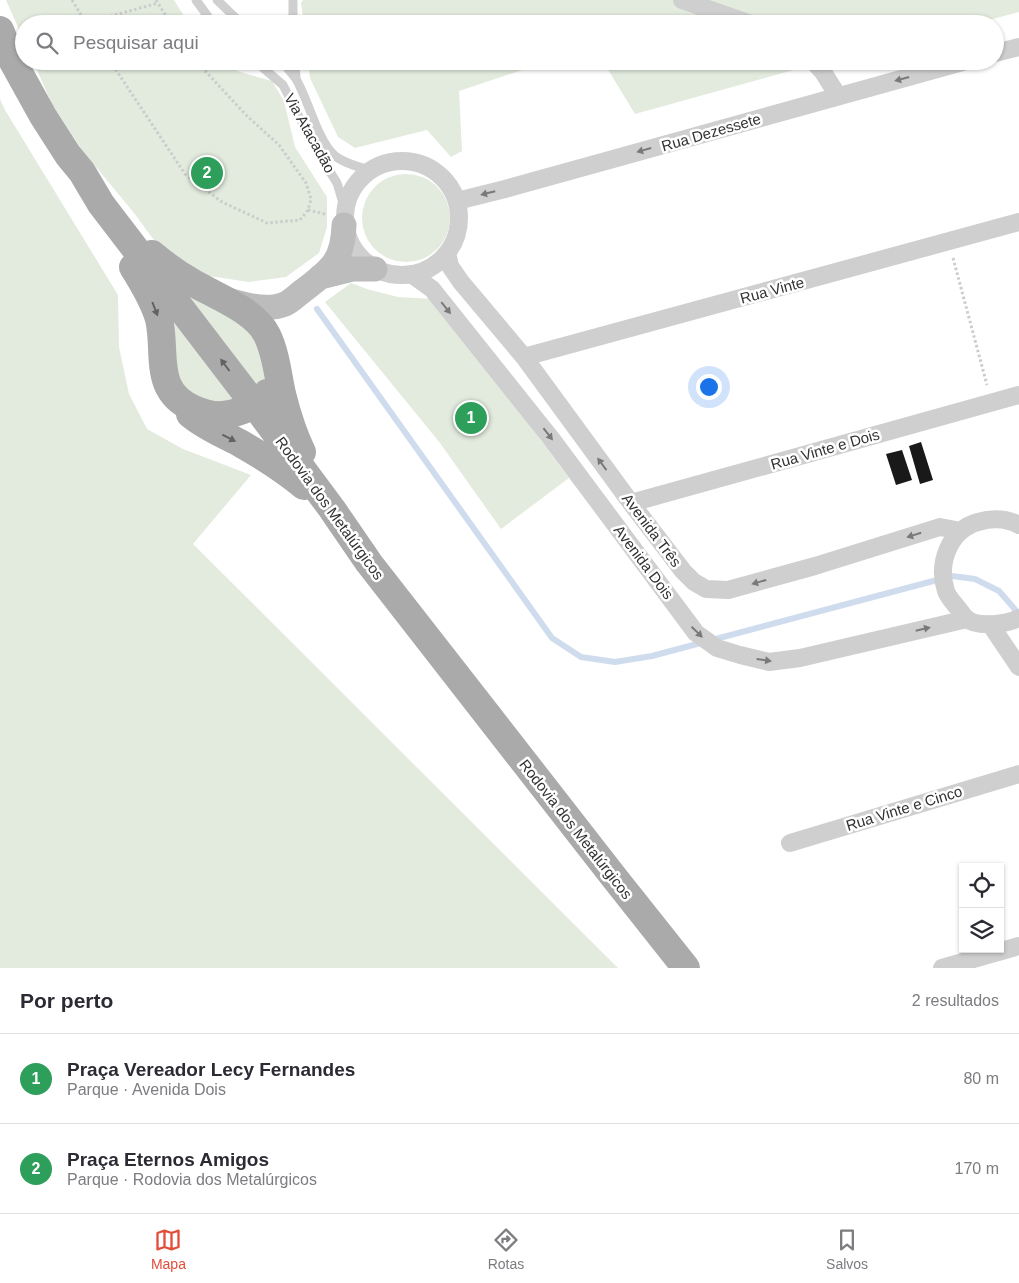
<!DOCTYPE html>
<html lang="pt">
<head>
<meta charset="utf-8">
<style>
  :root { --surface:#fff; --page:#f7f7f7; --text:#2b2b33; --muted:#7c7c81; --line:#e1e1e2; --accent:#e34e3b }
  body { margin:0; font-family:Arial,sans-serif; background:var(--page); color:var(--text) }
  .controls { position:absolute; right:15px; bottom:15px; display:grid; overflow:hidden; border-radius:0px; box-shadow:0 1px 4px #0004 }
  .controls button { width:45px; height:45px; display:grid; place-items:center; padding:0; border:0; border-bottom:1px solid var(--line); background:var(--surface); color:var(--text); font:25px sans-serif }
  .you { position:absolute; left:708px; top:386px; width:18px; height:18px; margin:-12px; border:4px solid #fff; border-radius:50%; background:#1a73e8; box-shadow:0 0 0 8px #1a73e833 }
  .badge { display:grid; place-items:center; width:32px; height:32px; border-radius:50%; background:var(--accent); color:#fff; font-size:16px; font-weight:700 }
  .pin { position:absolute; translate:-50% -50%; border:2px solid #fff; box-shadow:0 1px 5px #0006 }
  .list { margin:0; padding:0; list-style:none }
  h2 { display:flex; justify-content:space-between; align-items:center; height:65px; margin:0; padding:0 20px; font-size:21px }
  h2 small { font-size:16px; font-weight:400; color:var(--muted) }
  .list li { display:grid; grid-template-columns:32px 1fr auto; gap:15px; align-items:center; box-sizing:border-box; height:90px; padding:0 20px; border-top:1px solid var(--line) }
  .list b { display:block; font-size:19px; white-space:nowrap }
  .list p { margin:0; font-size:16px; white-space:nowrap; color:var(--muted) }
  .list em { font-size:16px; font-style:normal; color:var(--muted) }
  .icon { flex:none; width:28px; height:28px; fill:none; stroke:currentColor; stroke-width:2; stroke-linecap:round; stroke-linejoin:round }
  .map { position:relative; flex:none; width:1019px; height:968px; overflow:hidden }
  .search { position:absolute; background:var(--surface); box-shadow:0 1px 4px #0004; left:15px; right:15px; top:15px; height:55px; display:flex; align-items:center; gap:12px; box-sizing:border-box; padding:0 18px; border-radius:28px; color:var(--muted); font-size:19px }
  .sheet { height:245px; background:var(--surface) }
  nav { display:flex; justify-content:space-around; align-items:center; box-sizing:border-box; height:70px; border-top:1px solid var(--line); background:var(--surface); font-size:14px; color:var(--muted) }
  nav a { display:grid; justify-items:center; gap:2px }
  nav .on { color:var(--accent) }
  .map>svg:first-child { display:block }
</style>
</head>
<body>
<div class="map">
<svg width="1019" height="968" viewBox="0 0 1019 968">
  <rect width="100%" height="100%" fill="#fff"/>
  <path fill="#e3ebde" d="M6,0H174L189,24H24V41Z
    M303,0H1019V12L974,24H304L301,3Z
    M33,61H215L240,72L272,81L284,101L295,147L327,197V227L319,253L286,277L249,282L196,274L162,251L134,213L82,150L52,104Z
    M308,61H549L459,91L462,151L451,157L427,130L355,148L338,137L310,78Z
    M589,61H826L635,114L607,68Z
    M0,99L5,110L118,295L119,347L129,394L147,429L183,449L251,475L193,544L618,968H0Z
    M362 218a44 44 0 1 1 88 0a44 44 0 1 1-88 0Z
    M171,280L251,326L266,373L265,382L261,391Z
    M351,283L367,289L398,297L433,299L505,392L569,478L501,529L440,443L325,302Z
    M169,314L246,403L230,408L187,393L176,373Z"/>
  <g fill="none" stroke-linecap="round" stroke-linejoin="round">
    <path stroke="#cfdced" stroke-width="6" d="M317,309L552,638L581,657L615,662L652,656L952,576L975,579L999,591L1019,614"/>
  </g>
  <path fill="#191919" d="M921,442L933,480L920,484L909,446Z
    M902,450L912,480L896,485L886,454Z"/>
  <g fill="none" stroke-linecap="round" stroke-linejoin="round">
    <path stroke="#ccc" stroke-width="3" stroke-dasharray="2.5 2.5" stroke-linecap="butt" d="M72,0L86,23
      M156,0L171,24
      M86,23L158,3
      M110,61L185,174L222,202L267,223L300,220L308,210L311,199L306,183L279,145L246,115L196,61
      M308,210L325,214
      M953,258L987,385"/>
    <path stroke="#cfcfcf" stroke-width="9" d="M196,0L209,18L214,24
      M217,0L242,24
      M293,0V24
      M255,61L283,85L314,146L337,183L343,203L344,217
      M282,61C286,67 292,73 296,79C308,99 318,141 334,155C343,163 358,167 370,170
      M295,61L296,78"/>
    <path stroke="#cfcfcf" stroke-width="18" d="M682,0L751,24
      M995,53L1019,47
      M813,61L823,72L838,96
      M345 218a57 57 0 1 1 114 0a57 57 0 1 1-114 0Z
      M457,201L505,189L966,61
      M447,253L450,266L461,282L524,357L631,503L683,571L694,582L706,589L728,590L815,566L940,527L961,531
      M411,274L432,289L550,437L696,633L717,648L740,655L769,662L800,658L967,619
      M524,357L1019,222
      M631,503L1019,395
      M1019,525C1006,518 992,518 978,522C949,530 937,564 946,591C948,597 953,602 957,607C960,610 963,616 967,619C978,628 1007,624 1019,618
      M990,624L1019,667
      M790,843L1019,774
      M942,968L1019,946"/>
    <path stroke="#bcbcbc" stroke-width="25" d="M320,277L352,269H375
      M228,300C244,305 269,311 285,304C292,301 298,294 304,290C331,269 343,261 344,225"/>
    <path stroke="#aaa" stroke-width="28" d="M0,30L12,60L43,116L68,155L82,172L101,204L254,404L332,509L369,563L613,876L686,968
      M152,254C164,264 176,273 190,281C213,295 255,310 267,335C276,353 278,376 282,394C287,414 293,434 302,452
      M133,267C143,283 154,301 159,319C167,354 152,391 194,409C203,413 213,416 223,415C240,413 256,406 267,393
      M190,414C204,426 221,433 238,442C261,455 283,469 304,486"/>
  </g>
  <defs><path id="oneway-solid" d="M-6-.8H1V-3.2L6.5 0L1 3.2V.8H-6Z" transform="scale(1.25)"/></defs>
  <g fill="#797979">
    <use href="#oneway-solid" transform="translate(902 79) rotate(165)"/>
    <use href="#oneway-solid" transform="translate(644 150) rotate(164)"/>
    <use href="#oneway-solid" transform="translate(488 193) rotate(166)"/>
    <use href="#oneway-solid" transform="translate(446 308) rotate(51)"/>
    <use href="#oneway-solid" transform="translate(548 434) rotate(52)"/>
    <use href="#oneway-solid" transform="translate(602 464) rotate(-126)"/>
    <use href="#oneway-solid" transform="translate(914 535) rotate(163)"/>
    <use href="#oneway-solid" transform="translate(759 582) rotate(164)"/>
    <use href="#oneway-solid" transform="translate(923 629) rotate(-13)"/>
    <use href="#oneway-solid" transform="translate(697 632) rotate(44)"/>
    <use href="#oneway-solid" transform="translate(764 660) rotate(8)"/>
  </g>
  <g fill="#626262">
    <use href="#oneway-solid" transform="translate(155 309) rotate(69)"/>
    <use href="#oneway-solid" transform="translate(225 365) rotate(-127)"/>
    <use href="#oneway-solid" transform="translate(229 438) rotate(27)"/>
  </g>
  <g text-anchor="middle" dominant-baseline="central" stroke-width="5" stroke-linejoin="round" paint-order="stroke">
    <g font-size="15" fill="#323232" stroke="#fff">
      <text transform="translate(711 132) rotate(-16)">Rua Dezessete</text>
      <text transform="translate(310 133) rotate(61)">Via Atacadão</text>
      <text transform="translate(772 290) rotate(-15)">Rua Vinte</text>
      <text transform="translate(825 449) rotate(-16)">Rua Vinte e Dois</text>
      <text transform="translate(330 508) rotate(54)">Rodovia dos Metalúrgicos</text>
      <text transform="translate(652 530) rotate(53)">Avenida Três</text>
      <text transform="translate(644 562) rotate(53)">Avenida Dois</text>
      <text transform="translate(904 808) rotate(-17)">Rua Vinte e Cinco</text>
      <text transform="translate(576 829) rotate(52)">Rodovia dos Metalúrgicos</text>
    </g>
  </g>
</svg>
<div class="controls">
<button><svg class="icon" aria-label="locate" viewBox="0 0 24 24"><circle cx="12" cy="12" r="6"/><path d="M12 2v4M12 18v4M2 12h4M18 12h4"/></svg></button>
<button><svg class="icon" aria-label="layers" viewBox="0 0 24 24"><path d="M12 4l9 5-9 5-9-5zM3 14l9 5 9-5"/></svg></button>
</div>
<div class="you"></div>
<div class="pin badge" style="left:471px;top:418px;background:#2e9e5b">1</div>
<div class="pin badge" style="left:207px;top:173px;background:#2e9e5b">2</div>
<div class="search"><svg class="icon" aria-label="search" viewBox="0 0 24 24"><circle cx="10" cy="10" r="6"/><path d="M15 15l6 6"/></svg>Pesquisar aqui</div>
</div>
<section class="sheet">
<h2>Por perto<small>2 resultados</small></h2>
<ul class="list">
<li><span class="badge" style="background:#2e9e5b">1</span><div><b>Praça Vereador Lecy Fernandes</b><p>Parque · Avenida Dois</p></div><em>80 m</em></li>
<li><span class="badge" style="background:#2e9e5b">2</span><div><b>Praça Eternos Amigos</b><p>Parque · Rodovia dos Metalúrgicos</p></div><em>170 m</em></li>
</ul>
</section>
<nav>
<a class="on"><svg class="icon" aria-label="map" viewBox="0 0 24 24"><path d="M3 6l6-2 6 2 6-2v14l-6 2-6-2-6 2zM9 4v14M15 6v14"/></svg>Mapa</a>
<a><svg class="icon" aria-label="directions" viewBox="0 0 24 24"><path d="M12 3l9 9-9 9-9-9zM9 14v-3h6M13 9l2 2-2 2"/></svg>Rotas</a>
<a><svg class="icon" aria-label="saved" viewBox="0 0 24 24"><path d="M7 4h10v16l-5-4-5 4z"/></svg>Salvos</a>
</nav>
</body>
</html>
